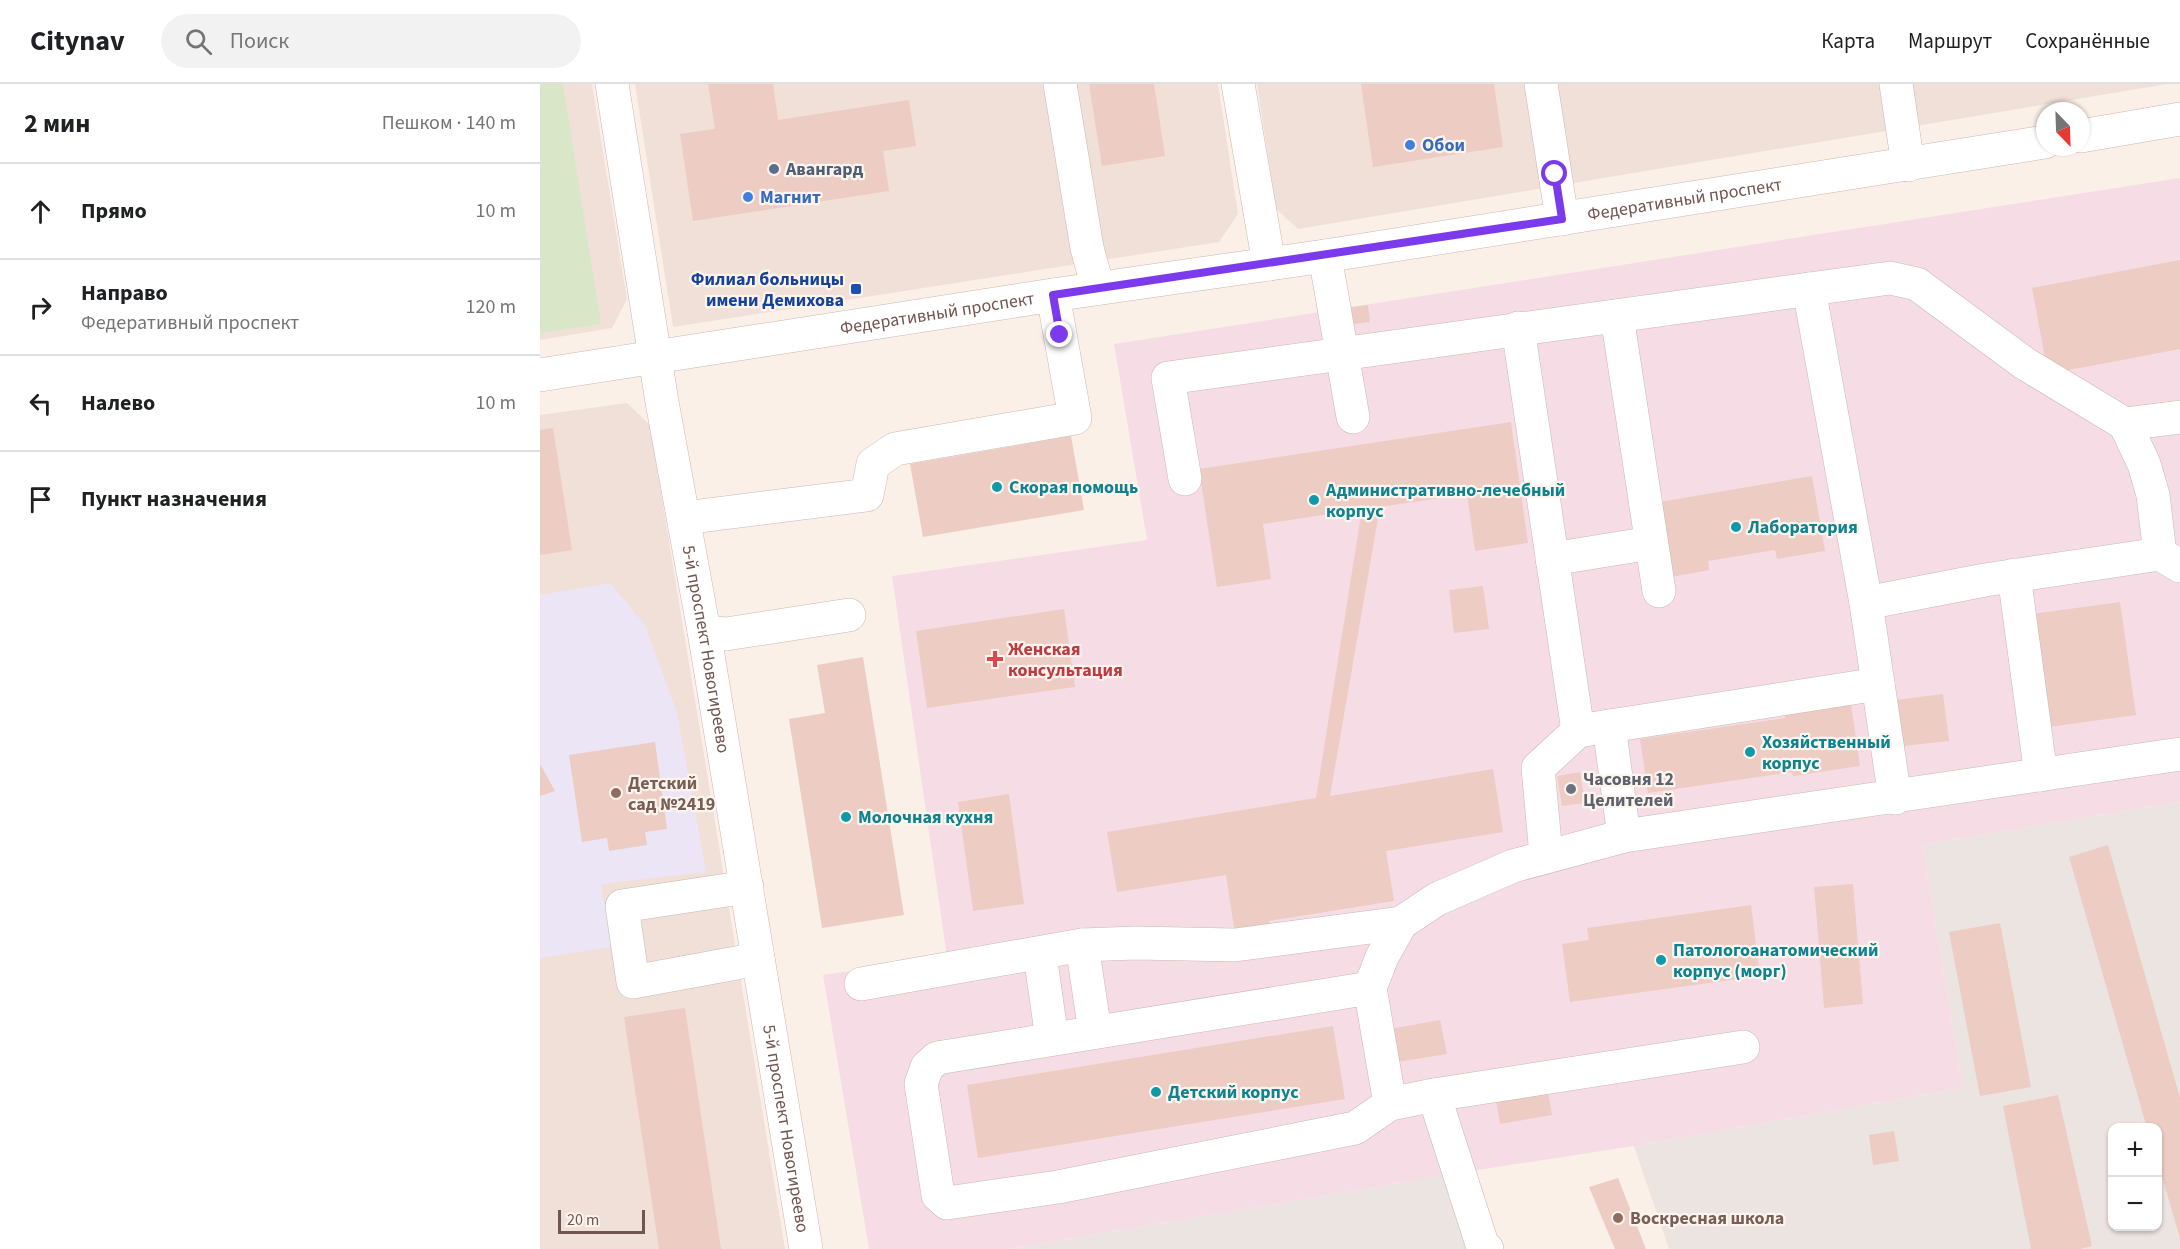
<!DOCTYPE html>
<html lang="ru">
<head>
<meta charset="utf-8">
<style>
  :root { --surface:#fff; --page:#f2f2f2; --text:#202124; --muted:#757577; --line:#e0e0e0 }
  body { margin:0; font-family:"Source Sans 3",sans-serif; background:var(--page); color:var(--text) }
  .controls { position:absolute; right:18px; bottom:18px; display:grid; overflow:hidden; border-radius:12px; box-shadow:0 2px 4px #0004 }
  .controls button { width:54px; height:54px; display:grid; place-items:center; padding:0; border:0; border-bottom:2px solid var(--line); background:var(--surface); color:var(--text); font:30px sans-serif }
  .compass { position:absolute; left:1496px; top:18px; width:54px; height:54px; border-radius:50%; background:var(--surface); box-shadow:0 2px 4px #0004; rotate:157deg }
  .scale { position:absolute; left:18px; bottom:15px; width:87px; box-sizing:border-box; padding-left:6px; border:3px solid #71554f; border-top:0; font-size:16px; line-height:21px; white-space:nowrap; color:#71554f; -webkit-text-stroke:4px #fdf4ee; paint-order:stroke }
  .stop { position:absolute; width:18px; height:18px; margin:-14px; border:4px solid #7c3aed; border-radius:50%; background:#fff }
  .stop.end { background:#7c3aed; border-color:#fff; box-shadow:0 2px 6px #0008 }
  .list { margin:0; padding:0; list-style:none }
  h2 { display:flex; justify-content:space-between; align-items:center; height:78px; margin:0; padding:0 24px; font-size:26px }
  h2 small { font-size:20px; font-weight:400; color:var(--muted) }
  .list li { display:grid; grid-template-columns:39px 1fr auto; gap:18px; align-items:center; box-sizing:border-box; height:96px; padding:0 24px; border-top:2px solid var(--line) }
  .list b { display:block; font-size:22px; white-space:nowrap }
  .list p { margin:0; font-size:20px; white-space:nowrap; color:var(--muted) }
  .list em { font-size:20px; font-style:normal; color:var(--muted) }
  .icon { flex:none; width:33px; height:33px; fill:none; stroke:currentColor; stroke-width:2; stroke-linecap:round; stroke-linejoin:round }
  .map { position:relative; flex:none; width:1640px; height:1165px; overflow:hidden }
  header { display:flex; align-items:center; gap:36px; box-sizing:border-box; height:84px; padding:0 30px; background:var(--surface); border-bottom:2px solid var(--line) }
  header strong { font-size:28px }
  nav { display:flex; gap:33px; margin-inline-start:auto; font-size:21px }
  .search { width:420px; height:54px; background:var(--page); display:flex; align-items:center; gap:15px; box-sizing:border-box; padding:0 21px; border-radius:33px; color:var(--muted); font-size:22px }
  main { display:flex }
  aside { flex:1; background:var(--surface) }
  .map>svg:first-child { display:block }
</style>
</head>
<body>
<header>
<strong>Citynav</strong>
<div class="search"><svg class="icon" aria-label="search" viewBox="0 0 24 24"><circle cx="10" cy="10" r="6"/><path d="M15 15l6 6"/></svg>Поиск</div>
<nav><a>Карта</a><a>Маршрут</a><a>Сохранённые</a></nav>
</header>
<main>
<aside>
<h2>2 мин<small>Пешком · 140 m</small></h2>
<ul class="list">
<li><svg class="icon" aria-label="ahead" viewBox="0 0 24 24"><path d="M12 20V5M6 11l6-6 6 6"/></svg><div><b>Прямо</b></div><em>10 m</em></li>
<li><svg class="icon" aria-label="right" viewBox="0 0 24 24"><path d="M7 20v-9h11M14 6l5 5-5 5"/></svg><div><b>Направо</b><p>Федеративный проспект</p></div><em>120 m</em></li>
<li><svg class="icon" aria-label="left" viewBox="0 0 24 24"><path d="M17 20v-9H6M10 6l-5 5 5 5"/></svg><div><b>Налево</b></div><em>10 m</em></li>
<li><svg class="icon" aria-label="arrive" viewBox="0 0 24 24"><path d="M6 21V4h12l-3 4 3 4H6"/></svg><div><b>Пункт назначения</b></div></li>
</ul>
</aside>
<div class="map">
<svg width="1640" height="1165" viewBox="0 0 1640 1165">
  <rect width="100%" height="100%" fill="#faf0e8"/>
  <path fill="#f0e0d8" d="M0,0H52L87,215L72,244L0,256Z
    M95,0H678L698,130L679,158L133,243Z
    M717,0H1627L758,145L736,125Z
    M87,319L110,341L245,1165H0V331Z"/>
  <path fill="#ebe4e1" fill-rule="evenodd" d="M1640,718V1165H1129L1094,1062L1423,1004L1382,761ZM1572,1044H1618V1142H1572Z
    M912,1090L935,1165H470Z"/>
  <path fill="#ece5f6" d="M70,499L105,541L137,629L166,788L61,800L71,863L0,874V511Z"/>
  <path fill="#f6dde5" d="M1640,94V718L1382,761L1423,1004L1094,1062L912,1090L470,1165H329L283,891L407,873L352,492L607,456L574,260Z"/>
  <path fill="#dae6c8" d="M0,0H23L61,240L0,249Z"/>
  <path fill="#ecccc3" d="M168,0H233L238,36L369,16L376,62L343,67L349,107L153,137L140,50L175,45Z
    M549,0H614L625,72L562,82Z
    M821,0H954L963,63L833,83Z
    M1640,176V265L1508,290L1492,204Z
    M828,221L830,238L814,240L811,223Z
    M971,338L988,459L935,467L927,410L840,423L790,712L953,685L963,748L846,767L854,817L729,837L730,845L695,850L686,791L577,808L567,748L776,714L822,425L723,440L731,495L677,503L659,385Z
    M13,344L32,466L0,471V346Z
    M531,352L544,426L383,453L370,380Z
    M1272,392L1285,467L1237,475L1235,466L1168,477L1169,486L1121,495L1108,420Z
    M943,502L949,545L914,549L909,506Z
    M1580,518L1596,631L1509,643L1492,530Z
    M524,525L535,603L387,624L376,547Z
    M323,573L364,831L282,844L249,635L285,629L277,581Z
    M1403,610L1409,657L1354,663L1348,617Z
    M1311,620L1320,682L1253,692L1252,688L1108,709L1100,655L1245,634L1244,630Z
    M115,658L127,745L105,748L107,761L69,767L67,754L42,758L29,671Z
    M0,680L15,707L0,712Z
    M1040,688L1045,719L1022,722L1017,692Z
    M469,710L484,820L433,827L418,718Z
    M1568,761L1640,1014V1154L1618,1079V1044H1607L1529,773Z
    M1313,800L1323,920L1284,924L1274,803Z
    M1211,821L1220,892L1030,918L1022,860L1049,856L1047,844Z
    M1460,839L1491,1003L1440,1012L1409,848Z
    M145,924L181,1165H119L84,933Z
    M900,936L907,970L857,978L850,945Z
    M793,942L805,1015L438,1074L427,1001Z
    M1007,1001L1012,1031L960,1040L955,1010Z
    M1518,1011L1552,1162L1540,1165H1491L1463,1022Z
    M1354,1047L1359,1077L1333,1081L1329,1051Z
    M1078,1094L1106,1165H1075L1049,1103Z"/>
  <g fill="none" stroke-linecap="round" stroke-linejoin="round">
    <defs>
      <g id="minor">
        <path id="s1" d="M72,0L122,318L164,547L266,1165"/>
        <path d="M520,0L547,164L558,204"/>
        <path d="M698,0L729,180"/>
        <path d="M1001,0L1022,135"/>
        <path d="M1356,0L1368,81"/>
        <path d="M1541,52L1640,35"/>
        <path d="M785,172L813,333"/>
        <path d="M1269,205L1326,519L1355,714"/>
        <path d="M1077,232L1119,507"/>
        <path d="M978,244L1038,647"/>
        <path id="s2" d="M0,291L513,211L785,172L1505,58"/>
        <path d="M1585,340L1640,333"/>
        <path d="M645,395L628,294L1350,194L1377,200L1484,279L1585,340L1604,380L1613,411L1620,470"/>
        <path d="M144,434L327,411L333,380L355,365L535,334L513,211"/>
        <path d="M1012,475L1111,459"/>
        <path d="M1474,491L1501,691"/>
        <path d="M1326,519L1445,496L1620,470L1640,482"/>
        <path d="M164,547L186,550L309,531"/>
        <path d="M1069,642L1084,752"/>
        <path d="M1006,771L998,684L1038,647L1338,600"/>
        <path d="M207,803L82,822L93,898L218,875"/>
        <path d="M542,861L555,948"/>
        <path d="M500,871L512,955"/>
        <path d="M321,900L542,861L596,859L695,861L861,839"/>
        <path d="M830,904L397,974L387,983L381,1000L398,1111L407,1119L518,1103L815,1044L850,1020L894,1011L1203,963"/>
        <path d="M894,1011L943,1163L947,1165"/>
        <path d="M850,1020L830,904L842,873L861,839L897,815L973,782L1084,752L1640,670"/>
      </g>
    </defs>
    <use href="#minor" stroke="#cab7af" stroke-width="34"/>
    <use href="#minor" stroke="#fff" stroke-width="33"/>
  </g>
  <g fill="none" stroke-linecap="round" stroke-linejoin="round">
    <path stroke="#7c3aed" stroke-width="8" d="M520,251L513,211L1022,135L1015,90"/>
  </g>
  <g fill="#3f7fe0" stroke="#fdf4ee" stroke-width="2">
    <circle cx="870" cy="61" r="6"/>
    <circle cx="208" cy="113" r="6"/>
  </g>
  <circle fill="#5c6f8a" stroke="#fdf4ee" stroke-width="2" cx="234" cy="85" r="6"/>
  <rect fill="#1a4fb4" stroke="#fdf4ee" stroke-width="2" x="310" y="199" width="12" height="12" rx="3"/>
  <g fill="#0f9aa8" stroke="#fdf4ee" stroke-width="2">
    <circle cx="457" cy="403" r="6"/>
    <circle cx="774" cy="416" r="6"/>
    <circle cx="1196" cy="443" r="6"/>
    <circle cx="1210" cy="668" r="6"/>
    <circle cx="306" cy="733" r="6"/>
    <circle cx="1121" cy="876" r="6"/>
    <circle cx="616" cy="1008" r="6"/>
  </g>
  <path fill="#e0444e" stroke="#fdf4ee" stroke-width="2" d="M452 566h6v6h6v6h-6v6h-6v-6h-6v-6h6z"/>
  <circle fill="#6b7280" stroke="#fdf4ee" stroke-width="2" cx="1031" cy="705" r="6"/>
  <g fill="#8d6e63" stroke="#fdf4ee" stroke-width="2">
    <circle cx="76" cy="709" r="6"/>
    <circle cx="1078" cy="1134" r="6"/>
  </g>
  <g text-anchor="middle" dominant-baseline="central" stroke-width="4.5" stroke-linejoin="round" paint-order="stroke">
    <g font-size="18" font-weight="bold" fill="#366cbe" stroke="#fdf4ee" text-anchor="start">
      <text x="882" y="61">Обои</text>
      <text x="220" y="113">Магнит</text>
    </g>
    <g font-size="18" font-weight="bold" fill="#4e5e75" stroke="#fdf4ee" text-anchor="start">
      <text x="246" y="85">Авангард</text>
    </g>
    <g font-size="18" fill="#71554f" stroke="#fdf4ee">
      <text stroke="none"><textPath href="#s2" startOffset="1158">Федеративный проспект</textPath></text>
      <text stroke="none"><textPath href="#s2" startOffset="402">Федеративный проспект</textPath></text>
      <text stroke="none"><textPath href="#s1" startOffset="573">5-й проспект Новогиреево</textPath></text>
      <text stroke="none"><textPath href="#s1" startOffset="1059">5-й проспект Новогиреево</textPath></text>
    </g>
    <g font-size="18" font-weight="bold" fill="#164399" stroke="#fdf4ee" text-anchor="end">
      <text x="304" y="195">Филиал больницы<tspan x="304" dy="21">имени Демихова</tspan></text>
    </g>
    <g font-size="18" font-weight="bold" fill="#0d838f" stroke="#fdf4ee" text-anchor="start">
      <text x="469" y="403">Скорая помощь</text>
      <text x="786" y="406">Административно-лечебный<tspan x="786" dy="21">корпус</tspan></text>
      <text x="1208" y="443">Лаборатория</text>
      <text x="1222" y="658">Хозяйственный<tspan x="1222" dy="21">корпус</tspan></text>
      <text x="318" y="733">Молочная кухня</text>
      <text x="1133" y="866">Патологоанатомический<tspan x="1133" dy="21">корпус (морг)</tspan></text>
      <text x="628" y="1008">Детский корпус</text>
    </g>
    <g font-size="18" font-weight="bold" fill="#be3a42" stroke="#fdf4ee" text-anchor="start">
      <text x="468" y="565">Женская<tspan x="468" dy="21">консультация</tspan></text>
    </g>
    <g font-size="18" font-weight="bold" fill="#5b616d" stroke="#fdf4ee" text-anchor="start">
      <text x="1043" y="695">Часовня 12<tspan x="1043" dy="21">Целителей</tspan></text>
    </g>
    <g font-size="18" font-weight="bold" fill="#785e54" stroke="#fdf4ee" text-anchor="start">
      <text x="88" y="699">Детский<tspan x="88" dy="21">сад №2419</tspan></text>
      <text x="1090" y="1134">Воскресная школа</text>
    </g>
  </g>
</svg>
<div class="controls">
<button>+</button>
<button>−</button>
</div>
<svg class="compass" viewBox="-18 -18 36 36"><path d="M0-13l5 13h-10z" fill="#e53935"/><path d="M0 13l5-13h-10z" fill="#757577"/></svg>
<div class="scale">20 m</div>
<div class="stop" style="left:1015px;top:90px"></div>
<div class="stop end" style="left:520px;top:251px"></div>
</div>
</main>
</body>
</html>
